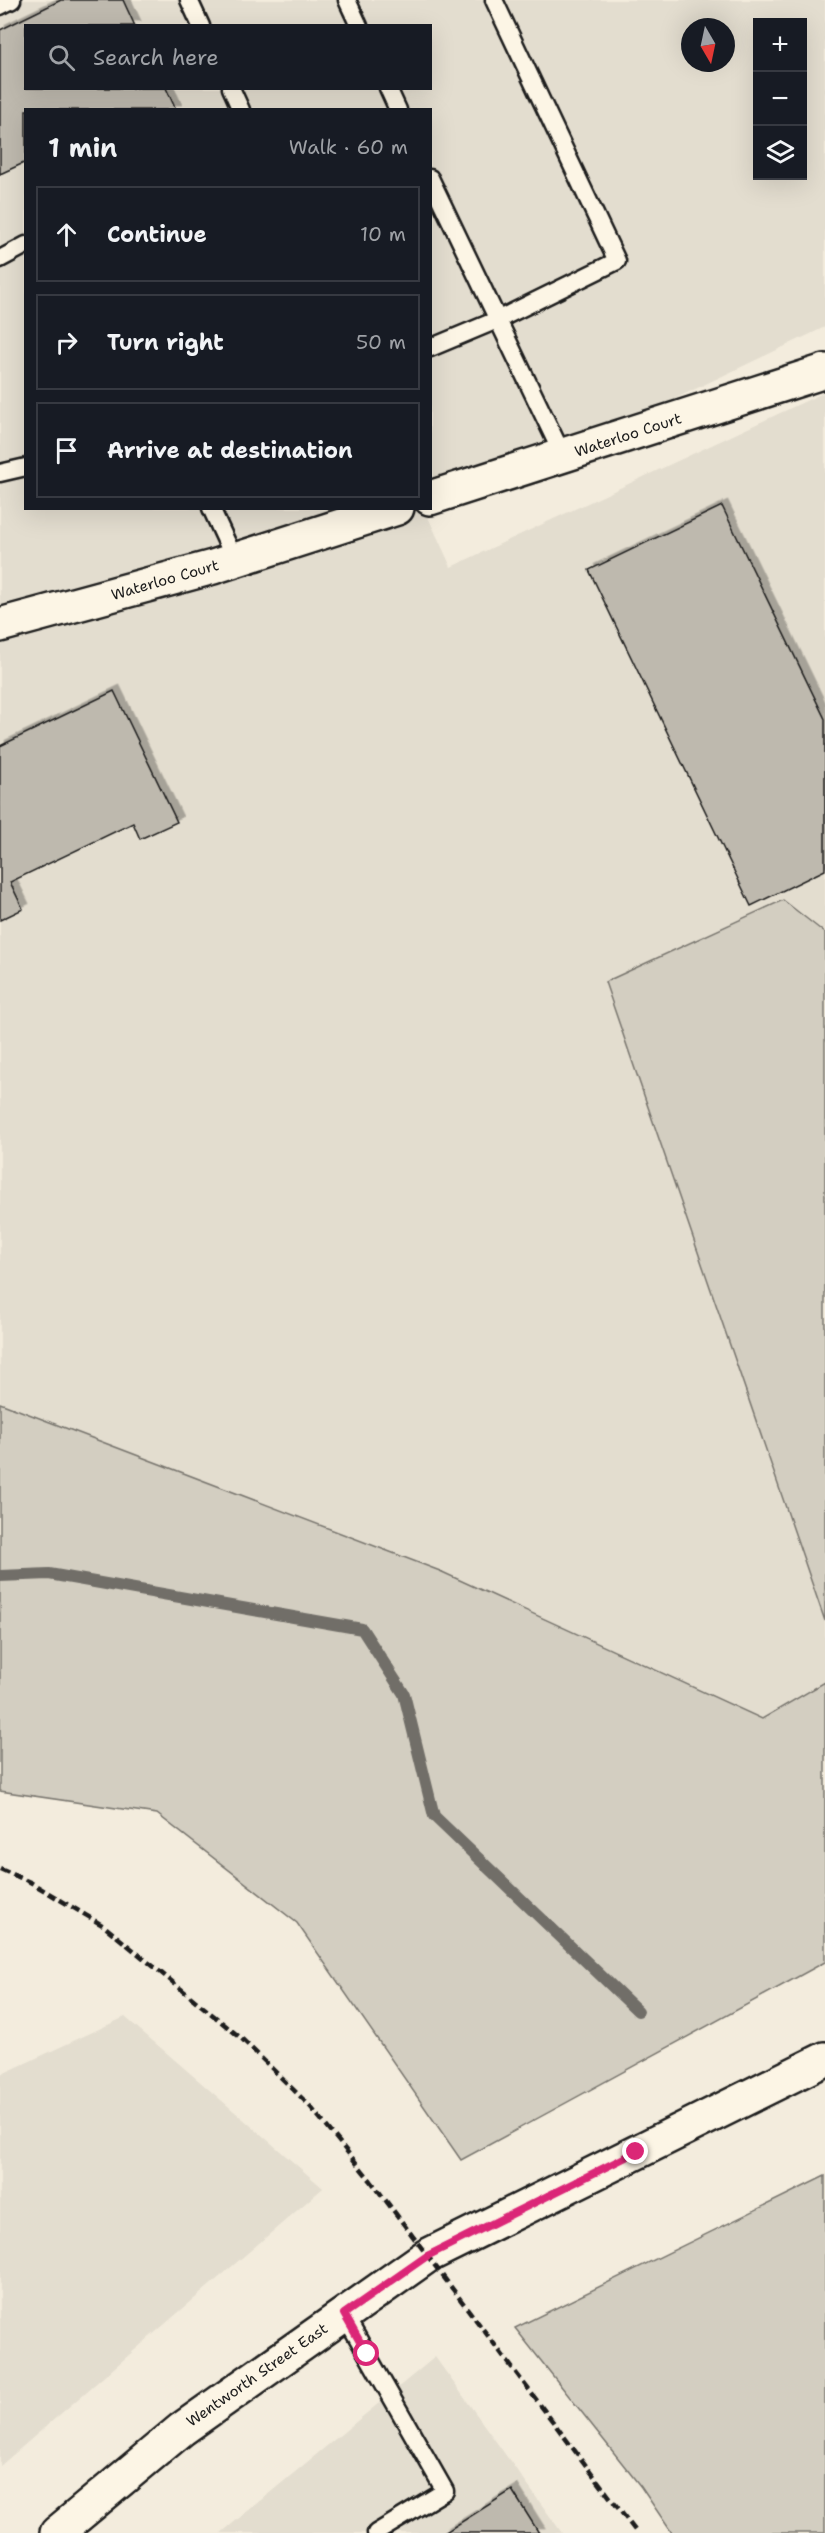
<!DOCTYPE html>
<html lang="en">
<head>
<meta charset="utf-8">
<style>
  :root { --surface:#171b24; --page:#20242c; --text:#f1f3f6; --muted:#9ea1a6; --line:#363941 }
  body { margin:0; font-family:"Shantell Sans",sans-serif; background:var(--page); color:var(--text) }
  .controls { position:absolute; right:18px; top:18px; display:grid; overflow:hidden; border-radius:0px; box-shadow:0 6px 24px #0002 }
  .controls button { width:54px; height:54px; display:grid; place-items:center; padding:0; border:0; border-bottom:2px solid var(--line); background:var(--surface); color:var(--text); font:30px sans-serif }
  .compass { position:absolute; left:681px; top:18px; width:54px; height:54px; border-radius:50%; background:var(--surface); box-shadow:0 6px 24px #0002; rotate:171deg }
  .stop { position:absolute; width:18px; height:18px; margin:-14px; border:4px solid #db2777; border-radius:50%; background:#fff }
  .stop.end { background:#db2777; border-color:#fff; box-shadow:0 2px 6px #0008 }
  .list { margin:0; padding:0; list-style:none }
  h2 { display:flex; justify-content:space-between; align-items:center; height:78px; margin:0; padding:0 24px; font-size:26px }
  h2 small { font-size:20px; font-weight:400; color:var(--muted) }
  .list li { display:grid; grid-template-columns:39px 1fr auto; gap:18px; align-items:center; box-sizing:border-box; height:96px; margin:0 12px 12px; padding:0 12px; border:2px solid var(--line); border-radius:0px }
  .list b { display:block; font-size:22px; white-space:nowrap }
  .list em { font-size:20px; font-style:normal; color:var(--muted) }
  .icon { flex:none; width:33px; height:33px; fill:none; stroke:currentColor; stroke-width:2; stroke-linecap:round; stroke-linejoin:round }
  .map { position:relative; flex:none; width:825px; height:2533px; overflow:hidden }
  .search { position:absolute; background:var(--surface); box-shadow:0 6px 24px #0002; left:24px; top:24px; width:408px; height:66px; display:flex; align-items:center; gap:15px; box-sizing:border-box; padding:0 21px; border-radius:0px; color:var(--muted); font-size:22px }
  .panel { position:absolute; background:var(--surface); box-shadow:0 6px 24px #0002; left:24px; top:108px; width:408px; height:402px; border-radius:0px }
  .map>svg:first-child { display:block }
</style>
</head>
<body>
<div class="map">
<svg width="825" height="2533" viewBox="0 0 825 2533">
  <defs>
    <filter id="shadow"><feDropShadow dx="5.5" dy="-5.5" stdDeviation="0" flood-color="#0004"/></filter>
  </defs>
  <rect width="100%" height="100%" fill="#f3ecdd"/>
  <filter id="ink" filterUnits="userSpaceOnUse"><feTurbulence type="fractalNoise" baseFrequency=".0167" numOctaves="2"/><feDisplacementMap in="SourceGraphic" scale="12" xChannelSelector="R" yChannelSelector="G"/><feConvolveMatrix kernelMatrix="1 2 1 2 8 2 1 2 1" color-interpolation-filters="sRGB"/></filter>
  <g filter="url(#ink)">
    <path fill="#e3ddcf" fill-rule="evenodd" d="M0,0H825V327L428,517L451,567L825,392V933L783,900L605,982L825,1621V1686L762,1719L440,1571L0,1403ZM758,22H802V176H758ZM26,26H430V88H26ZM690,27H726V63H690ZM26,110H430V508H26Z
      M125,2017L323,2188L0,2466V2075Z
      M435,2357L562,2533H221Z"/>
    <path fill="#d3cec1" stroke="#78756e" stroke-width="1.5" d="M783,900L825,933V1621L605,982Z
      M0,1403L440,1571L762,1719L825,1682V1962L461,2160L297,1923L157,1814L0,1791Z
      M825,2176V2533H672L641,2487L515,2328Z"/>
    <g fill="none" stroke-linecap="round" stroke-linejoin="round">
      <path stroke="#716e68" stroke-width="12" d="M0,1576L49,1574L362,1629L404,1694L434,1816L638,2011"/>
    </g>
    <path fill="#beb9ae" stroke="#1c1c1c" stroke-width="1.5" filter="url(#shadow)" d="M61,0H123L135,26H26V88H166L176,110H26V162L0,174V30Z
      M722,506L825,719V870L751,906L589,570Z
      M114,691L177,822L140,839L133,823L10,882L23,909L0,920V746Z
      M512,2490L539,2533H444Z"/>
    <g fill="none" stroke-linecap="round" stroke-linejoin="round">
      <defs>
        <path id="lane" d="M189,0L201,26
          M347,0L359,26
          M0,6L12,0
          M231,88L241,110
          M388,88L398,110
          M430,178L563,456
          M0,259L26,245
          M430,348L497,320L617,261L494,0
          M0,473L26,467
          M211,508L235,560
          M344,2314L445,2491L376,2533"/>
        <path id="street" d="M430,498L825,371
          M0,625L213,567L397,508"/>
        <path id="secondary" d="M57,2533L182,2429L427,2256L825,2059"/>
      </defs>
      <use href="#lane" stroke="#1c1c1c" stroke-width="21"/>
      <use href="#street" stroke="#1c1c1c" stroke-width="38"/>
      <use href="#secondary" stroke="#1c1c1c" stroke-width="38"/>
      <use href="#lane" stroke="#fcf5e5" stroke-width="16"/>
      <use href="#street" stroke="#fcf5e5" stroke-width="33"/>
      <use href="#secondary" stroke="#fcf5e5" stroke-width="33"/>
      <path stroke="#1c1c1c" stroke-width="4.5" stroke-dasharray="9 4.5" stroke-linecap="butt" d="M0,1869L30,1882L104,1926L241,2038L309,2105L371,2181L637,2533"/>
    </g>
  </g>
  <g fill="none" stroke-linecap="round" stroke-linejoin="round" filter="url(#ink)">
    <path stroke="#db2777" stroke-width="8" d="M367,2354L344,2314L427,2256L636,2152"/>
  </g>
  <g text-anchor="middle" dominant-baseline="central" stroke-width="6" stroke-linejoin="round" paint-order="stroke">
    <g font-size="15" fill="#1c1c1c" stroke="#fcf5e5">
      <text transform="translate(628 435) rotate(-18)">Waterloo Court</text>
      <text transform="translate(165 580) rotate(-16)">Waterloo Court</text>
      <text transform="translate(257 2375) rotate(-35)">Wentworth Street East</text>
    </g>
  </g>
</svg>
<div class="controls">
<button>+</button>
<button>−</button>
<button><svg class="icon" aria-label="layers" viewBox="0 0 24 24"><path d="M12 4l9 5-9 5-9-5zM3 14l9 5 9-5"/></svg></button>
</div>
<svg class="compass" viewBox="-18 -18 36 36"><path d="M0-13l5 13h-10z" fill="#e53935"/><path d="M0 13l5-13h-10z" fill="#9ea1a6"/></svg>
<div class="stop" style="left:367px;top:2354px"></div>
<div class="stop end" style="left:636px;top:2152px"></div>
<div class="search"><svg class="icon" aria-label="search" viewBox="0 0 24 24"><circle cx="10" cy="10" r="6"/><path d="M15 15l6 6"/></svg>Search here</div>
<section class="panel">
<h2>1 min<small>Walk · 60 m</small></h2>
<ul class="list">
<li><svg class="icon" aria-label="ahead" viewBox="0 0 24 24"><path d="M12 20V5M6 11l6-6 6 6"/></svg><div><b>Continue</b></div><em>10 m</em></li>
<li><svg class="icon" aria-label="right" viewBox="0 0 24 24"><path d="M7 20v-9h11M14 6l5 5-5 5"/></svg><div><b>Turn right</b></div><em>50 m</em></li>
<li><svg class="icon" aria-label="arrive" viewBox="0 0 24 24"><path d="M6 21V4h12l-3 4 3 4H6"/></svg><div><b>Arrive at destination</b></div></li>
</ul>
</section>
</div>
</body>
</html>
